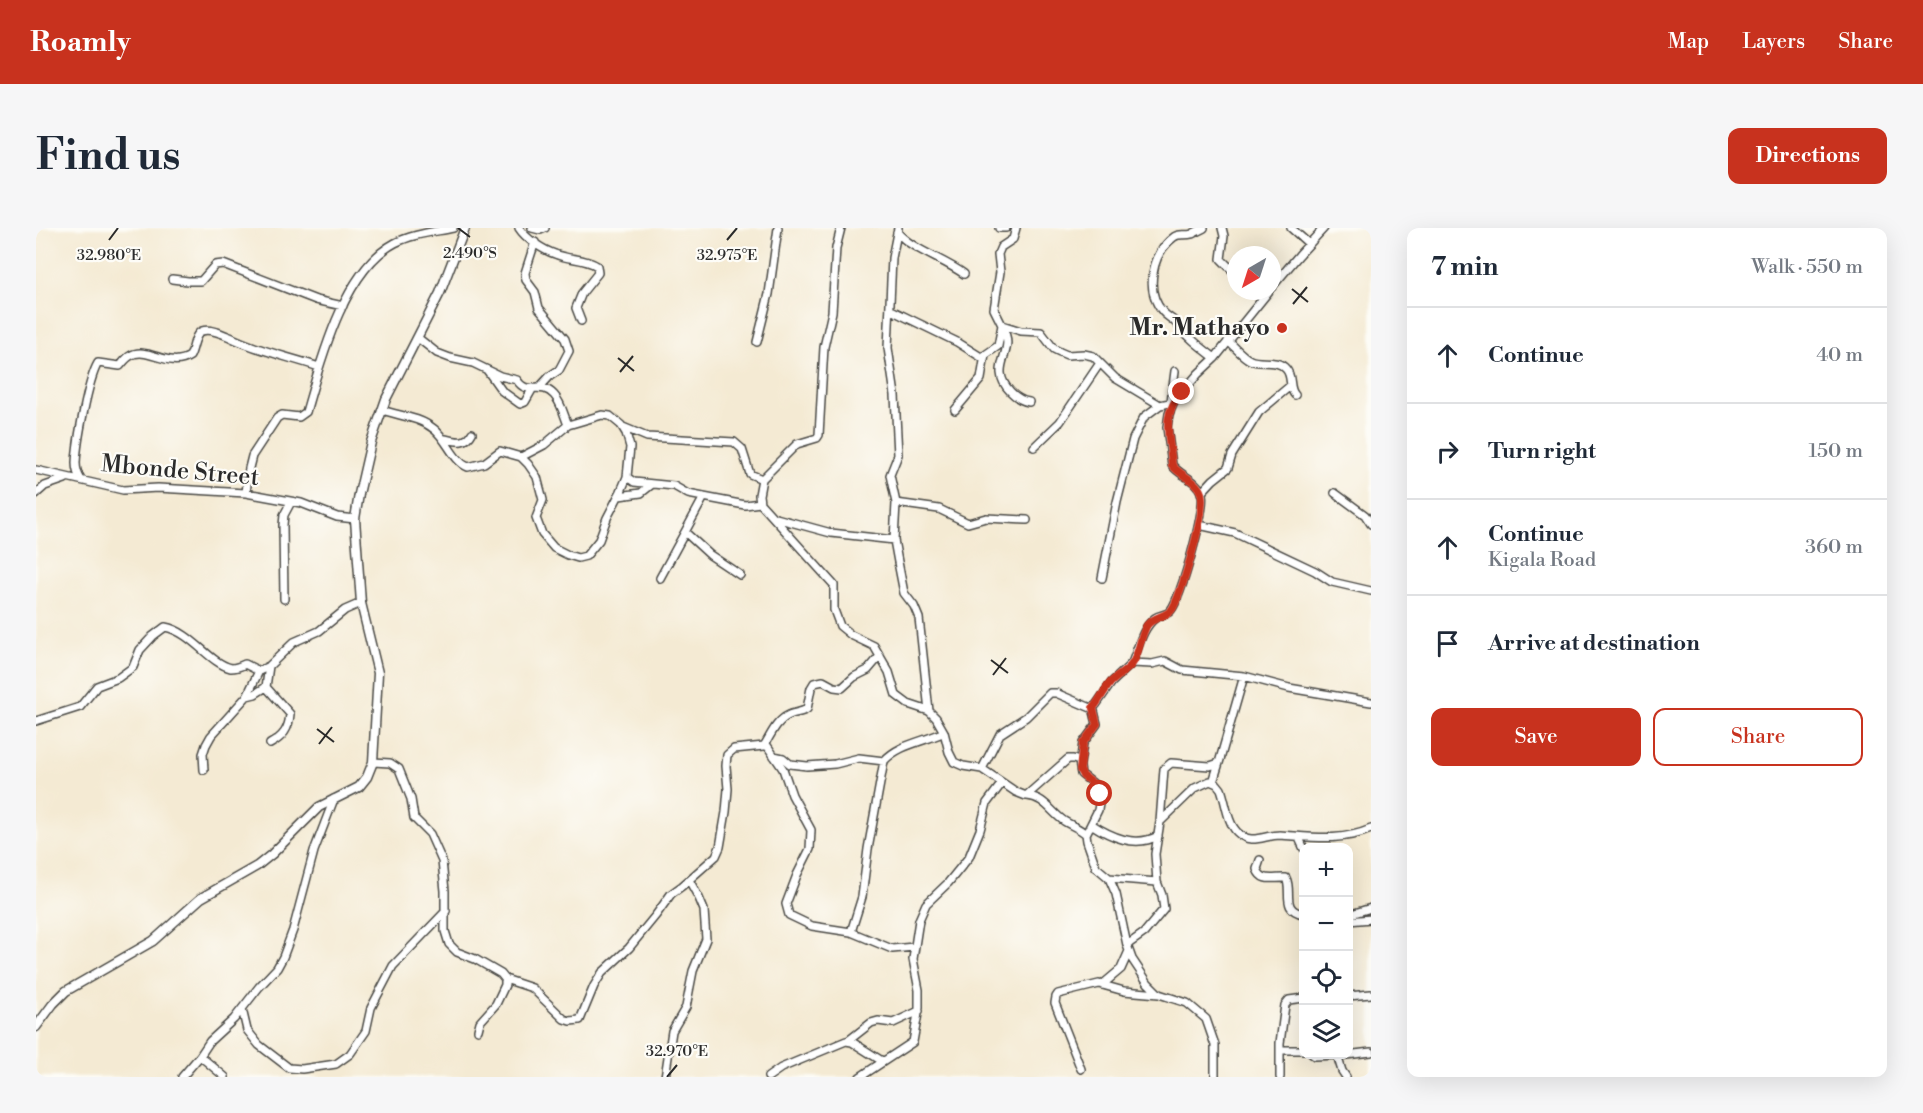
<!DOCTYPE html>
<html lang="en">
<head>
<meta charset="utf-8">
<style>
  :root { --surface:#fff; --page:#f6f6f7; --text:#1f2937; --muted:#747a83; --line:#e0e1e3; --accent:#c8321e }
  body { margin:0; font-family:"Libre Bodoni",serif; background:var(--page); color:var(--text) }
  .controls { position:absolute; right:18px; bottom:18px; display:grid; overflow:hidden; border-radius:12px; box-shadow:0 6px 24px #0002 }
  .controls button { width:54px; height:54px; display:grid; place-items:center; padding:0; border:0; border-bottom:2px solid var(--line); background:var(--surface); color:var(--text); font:30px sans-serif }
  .compass { position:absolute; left:1191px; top:18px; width:54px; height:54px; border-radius:50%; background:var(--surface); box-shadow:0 6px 24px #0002; rotate:219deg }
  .stop { position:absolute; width:18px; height:18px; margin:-14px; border:4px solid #c8321e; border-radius:50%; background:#fff }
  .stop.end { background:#c8321e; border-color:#fff; box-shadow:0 2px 6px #0008 }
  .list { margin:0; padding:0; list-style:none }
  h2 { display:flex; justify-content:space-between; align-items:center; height:78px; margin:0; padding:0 24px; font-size:26px }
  h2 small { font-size:20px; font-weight:400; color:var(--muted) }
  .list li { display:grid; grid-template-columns:39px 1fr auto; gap:18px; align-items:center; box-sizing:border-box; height:96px; padding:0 24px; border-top:2px solid var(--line) }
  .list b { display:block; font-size:22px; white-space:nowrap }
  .list p { margin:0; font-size:20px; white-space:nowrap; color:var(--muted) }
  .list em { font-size:20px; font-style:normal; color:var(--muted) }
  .actions { display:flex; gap:12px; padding:18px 24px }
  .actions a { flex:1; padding:14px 0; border:2px solid var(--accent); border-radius:12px; text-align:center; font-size:21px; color:var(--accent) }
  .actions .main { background:var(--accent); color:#fff }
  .icon { flex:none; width:33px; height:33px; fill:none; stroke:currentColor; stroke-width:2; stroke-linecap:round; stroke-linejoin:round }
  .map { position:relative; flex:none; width:1335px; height:849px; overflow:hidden; border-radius:12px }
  header { display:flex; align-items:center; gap:36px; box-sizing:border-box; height:84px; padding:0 30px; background:var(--accent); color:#fff }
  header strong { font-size:28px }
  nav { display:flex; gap:33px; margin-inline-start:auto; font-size:21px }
  .intro { display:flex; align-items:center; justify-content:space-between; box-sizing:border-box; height:144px; padding:0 36px }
  h1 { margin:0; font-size:42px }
  .button { padding:15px 27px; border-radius:12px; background:var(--accent); color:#fff; font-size:21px; font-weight:700 }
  main { display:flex; gap:36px; padding:0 36px }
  aside { flex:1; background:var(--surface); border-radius:12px; box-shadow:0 6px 24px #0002 }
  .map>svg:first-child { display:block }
</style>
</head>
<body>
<header>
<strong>Roamly</strong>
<nav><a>Map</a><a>Layers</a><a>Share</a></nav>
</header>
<div class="intro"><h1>Find us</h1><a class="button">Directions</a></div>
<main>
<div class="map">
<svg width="1335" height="849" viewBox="0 0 1335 849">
  <rect width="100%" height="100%" fill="#fdfcf7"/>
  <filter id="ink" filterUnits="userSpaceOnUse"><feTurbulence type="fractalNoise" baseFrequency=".0167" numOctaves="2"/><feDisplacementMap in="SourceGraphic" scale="12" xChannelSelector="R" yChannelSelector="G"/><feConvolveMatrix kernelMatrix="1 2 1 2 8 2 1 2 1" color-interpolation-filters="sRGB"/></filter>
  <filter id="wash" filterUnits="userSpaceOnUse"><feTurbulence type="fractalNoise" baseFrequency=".008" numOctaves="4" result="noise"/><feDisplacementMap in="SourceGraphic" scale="24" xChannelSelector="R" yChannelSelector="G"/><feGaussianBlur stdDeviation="1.35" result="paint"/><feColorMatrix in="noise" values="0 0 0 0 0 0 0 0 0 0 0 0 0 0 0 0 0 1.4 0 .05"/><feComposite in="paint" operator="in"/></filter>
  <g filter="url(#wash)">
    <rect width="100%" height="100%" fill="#f4ead3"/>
  </g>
  <g filter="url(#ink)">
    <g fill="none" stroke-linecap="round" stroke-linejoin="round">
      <defs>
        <path id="minor" d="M483,0C490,11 507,22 519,26C533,32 549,30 561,38L562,45L546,65L540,80L545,93
          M496,0L504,2L509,0
          M805,0L800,20L796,84L788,119L783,207L781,210L761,216L726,251L723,267L724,275L798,357V382L804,398L815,407L838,418L853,444L860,467L872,476L893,483L900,490L908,504L913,524L918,534L927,538L946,541L980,564L990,568L1032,531H1037L1043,533L1045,546L1059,557L1064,570L1062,582L1050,606L1051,613L1060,639L1073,650L1080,666L1091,717L1096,731L1112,755L1123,766L1151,775L1170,791L1179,817V849
          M862,0L856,30L852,120L859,167L862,227L854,247L860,275L858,312L862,334L868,365L878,378L883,390L893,483
          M963,0H970
          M980,0L977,11L965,19L962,26L964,44L958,81L966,97L985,103L1005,104L1018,121L1024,124L1031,127L1048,126L1057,128L1079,150L1124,177
          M1168,0C1164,2 1160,4 1156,6C1149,8 1143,5 1138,9C1116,25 1108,63 1127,84C1130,88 1135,90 1138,93C1152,109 1162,117 1179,130
          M1186,0L1188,8L1185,31L1200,46
          M1255,0L1273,16
          M861,4C876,22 908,31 928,46
          M499,14L489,45L490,52L499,64L503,80L529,111L533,123L523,142L514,148L503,160
          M136,51L152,53H165L179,37L187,36L280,72L307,78
          M1236,59L1263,27L1288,0
          M855,82L921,114L948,131
          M966,99C978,118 964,129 965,145C966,158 980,172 993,174
          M382,110L401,125L414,130L437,135L464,148L481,152C491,169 505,152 518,167C525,174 528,187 532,197
          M1192,113C1199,119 1206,128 1214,132C1224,137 1241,130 1250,141C1257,148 1252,160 1259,167
          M721,114L733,66L742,0
          M451,142L466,163L484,176L489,174L497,160
          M1135,174L1139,143
          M346,182C364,188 383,189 398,201C411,211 417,233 432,239L448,235L464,223L485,229L492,236L501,249L507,272L500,290L506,306L518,320L532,327L542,330L550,328L563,312L571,290L585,263L591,249L594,219L590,205L585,197L574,188L566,187L532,197L508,217L485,229
          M919,182L945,151L949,127L962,118L966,97
          M587,199L611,209L698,214L706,221L714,246L726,251
          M409,211C419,213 430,217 436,205
          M998,219L1024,194L1064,135
          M0,242L87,262L122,260L210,265L265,275L301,289L319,291
          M591,249L598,254L638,258L652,266L709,277L724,275
          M45,252C42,247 40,241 40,235C41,213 52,152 62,135L84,138C87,135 90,130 94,128C111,117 133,142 154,128C158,121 158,106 166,103C174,100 187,106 194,109C222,123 254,129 283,139
          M210,265L213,240L216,228L241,190L246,187L263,189L270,184C285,132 308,42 359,15C376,6 398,4 417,0
          M1165,265L1177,252L1192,240L1196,227L1223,184L1254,158
          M1299,265L1329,287L1335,296
          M0,266L9,258L29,251
          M583,268L605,265L615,257
          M860,275L903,281L932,295L950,290L991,292
          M740,290L795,305L858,312
          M1163,297L1199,305L1279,343L1296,354L1335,363
          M650,305L674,327L704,347
          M624,350L668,269
          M1066,350L1081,274L1097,211L1108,189L1124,177L1138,174
          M248,371L247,297L248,287L255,274
          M1096,435C1102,421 1106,400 1119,390C1124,386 1131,388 1135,382C1145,370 1170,280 1166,266C1161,251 1144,248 1136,237L1131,199L1133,186L1138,174L1162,146L1179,130L1233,63
          M233,438L230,459L254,486C253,501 247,509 234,516
          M211,468L219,466L230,459
          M0,493L44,479L61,458L82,450L93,442L97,439L104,422L117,408L129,399C156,404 173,435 195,440C200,440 205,438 209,436L223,443
          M730,516L747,541L756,567L775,602L774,621L761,647L750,676L753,687L776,698L815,704L856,721L878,719
          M738,528L747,530L754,536L771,538L799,536L823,530L848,533
          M337,534L354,535L363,541L375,571L378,590L394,606L406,633L409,663V703L413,716L421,724L439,731L465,746L469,751V757L460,776L444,794L442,802
          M1044,536L1047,515L1061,496L1057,479
          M946,541L964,506L990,489L1014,465H1020L1055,480L1060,477L1076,454L1096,435L1116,436L1129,433L1146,442L1208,448L1253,460L1335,474
          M168,542L167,526L170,517L175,508L211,468L223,443L233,438L258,414L283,403L309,382L325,375
          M1177,554L1183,535
          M991,568C1008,569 1015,584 1028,593C1036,598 1043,600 1050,606
          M1124,594L1159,560L1174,553L1181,556L1185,561C1190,574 1191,594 1201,604C1215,618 1228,607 1244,607C1276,609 1305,614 1335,601
          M1055,596C1075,609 1099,620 1122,608
          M1263,610L1268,621
          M1224,632L1221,641C1226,655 1238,649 1250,650C1257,664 1244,682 1268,686
          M1073,650L1121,654
          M1312,687L1335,680
          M1312,693L1335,691
          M815,704L826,669L832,621L848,533C863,516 888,514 908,504
          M1091,717L1108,705L1128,681L1126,667L1121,654L1119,626L1124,594L1128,541L1135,535L1174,538L1183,535L1208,448
          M469,751L496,760L528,791L534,793L544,792L558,758L566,745L593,720L620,687L635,666L646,658L680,628L684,619L690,584L692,561L690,538L691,527L698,521L728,518C735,507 740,493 753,487C759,484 765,485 771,481L775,460L778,455L787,453L798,459L806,460L818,449L832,442L844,428
          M1066,757L1085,741L1093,723
          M1312,768L1335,766
          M206,781L211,802L223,817L253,840L266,841L300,836L314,826L330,803L335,780L357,738L410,683
          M812,813L835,795L842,793L857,795L883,783
          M1244,822H1268
          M1276,826L1279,828L1301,827L1306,843L1310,849
          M164,828L189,849
          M1302,828L1335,824
          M1045,841L1019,775L1020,769L1022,766L1063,756L1088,763L1123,766
          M146,849L164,828L174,813L198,791L223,759L241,740L247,729L257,702L278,623L298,571
          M629,849L636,803L650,779L657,743L670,711L668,682L663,670L653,652
          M732,849L745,840L810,813L816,814L846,833
          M824,849L877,814L883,780V762L877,731L883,692L890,676L912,655L933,629L944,602L951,575L966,555
          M1244,849V815L1249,777L1253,772L1268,770"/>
        <path id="tertiary" d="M0,799L17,776L30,763L117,713L165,670L221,638L236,626L283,579L323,559L331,549L337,534L342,445L325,375L319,291L323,266L335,214L350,171L404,65L429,0"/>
      </defs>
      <use href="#minor" stroke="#494844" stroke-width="10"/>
      <use href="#tertiary" stroke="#494844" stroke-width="11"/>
      <use href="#minor" stroke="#fff" stroke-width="7"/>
      <use href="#tertiary" stroke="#fff" stroke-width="8"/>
    </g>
  </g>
  <g fill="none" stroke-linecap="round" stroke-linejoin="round" filter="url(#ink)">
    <path stroke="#c8321e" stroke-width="8" d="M1064,566L1059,557L1047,548L1044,542L1047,515L1061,496L1057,480C1064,472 1068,462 1075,454C1081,448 1091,443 1096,436C1104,425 1104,408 1111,397C1118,388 1132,389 1137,380C1146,363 1171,282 1165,265C1160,251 1144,248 1136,237C1134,207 1124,189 1146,164"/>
  </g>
  <path fill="none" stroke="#2b2b2b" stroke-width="2" d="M422,0L434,9M73,12L82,0M691,12L701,0M1256,61L1272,74M1257,76L1271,59M582,130L598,143M584,144L597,128M955,432L972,445M957,447L970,430M281,501L298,514M283,516L296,499M631,849L641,837"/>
  <circle fill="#c8321e" stroke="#fdfcf7" stroke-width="2" cx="1246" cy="100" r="6"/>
  <g text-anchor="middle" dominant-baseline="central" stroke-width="4.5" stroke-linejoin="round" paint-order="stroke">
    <g font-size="24" font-weight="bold" fill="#2b2b2b" stroke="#fdfcf7" text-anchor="end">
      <text x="1234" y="100">Mr. Mathayo</text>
    </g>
    <g font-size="24" fill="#2b2b2b" stroke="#fdfcf7">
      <text transform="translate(144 243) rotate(5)">Mbonde Street</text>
    </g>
  </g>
  <g font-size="15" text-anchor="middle" fill="#2b2b2b" stroke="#fdfcf7" stroke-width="4.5" stroke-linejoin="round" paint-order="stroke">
    <text x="434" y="30">2.490°S</text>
    <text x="73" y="32">32.980°E</text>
    <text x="691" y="32">32.975°E</text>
    <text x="641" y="828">32.970°E</text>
  </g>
</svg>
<div class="controls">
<button>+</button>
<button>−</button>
<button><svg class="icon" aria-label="locate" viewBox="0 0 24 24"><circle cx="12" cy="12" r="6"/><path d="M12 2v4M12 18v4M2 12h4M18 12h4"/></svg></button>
<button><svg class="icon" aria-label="layers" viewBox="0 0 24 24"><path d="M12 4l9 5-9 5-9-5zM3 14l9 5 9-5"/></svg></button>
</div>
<svg class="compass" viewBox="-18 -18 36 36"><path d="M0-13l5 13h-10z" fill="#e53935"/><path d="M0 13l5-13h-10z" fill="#747a83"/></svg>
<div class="stop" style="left:1064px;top:566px"></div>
<div class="stop end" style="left:1146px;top:164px"></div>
</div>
<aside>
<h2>7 min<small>Walk · 550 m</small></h2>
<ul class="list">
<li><svg class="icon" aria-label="ahead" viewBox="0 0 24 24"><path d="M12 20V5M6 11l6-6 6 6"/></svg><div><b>Continue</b></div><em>40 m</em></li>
<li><svg class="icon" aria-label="right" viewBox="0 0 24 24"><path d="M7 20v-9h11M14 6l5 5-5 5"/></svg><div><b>Turn right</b></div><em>150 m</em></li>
<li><svg class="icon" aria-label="ahead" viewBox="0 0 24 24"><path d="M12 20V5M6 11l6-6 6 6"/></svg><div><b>Continue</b><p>Kigala Road</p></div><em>360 m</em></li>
<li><svg class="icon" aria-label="arrive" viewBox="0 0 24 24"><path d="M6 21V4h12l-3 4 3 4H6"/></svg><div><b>Arrive at destination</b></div></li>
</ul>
<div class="actions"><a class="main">Save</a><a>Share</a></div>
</aside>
</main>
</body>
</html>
